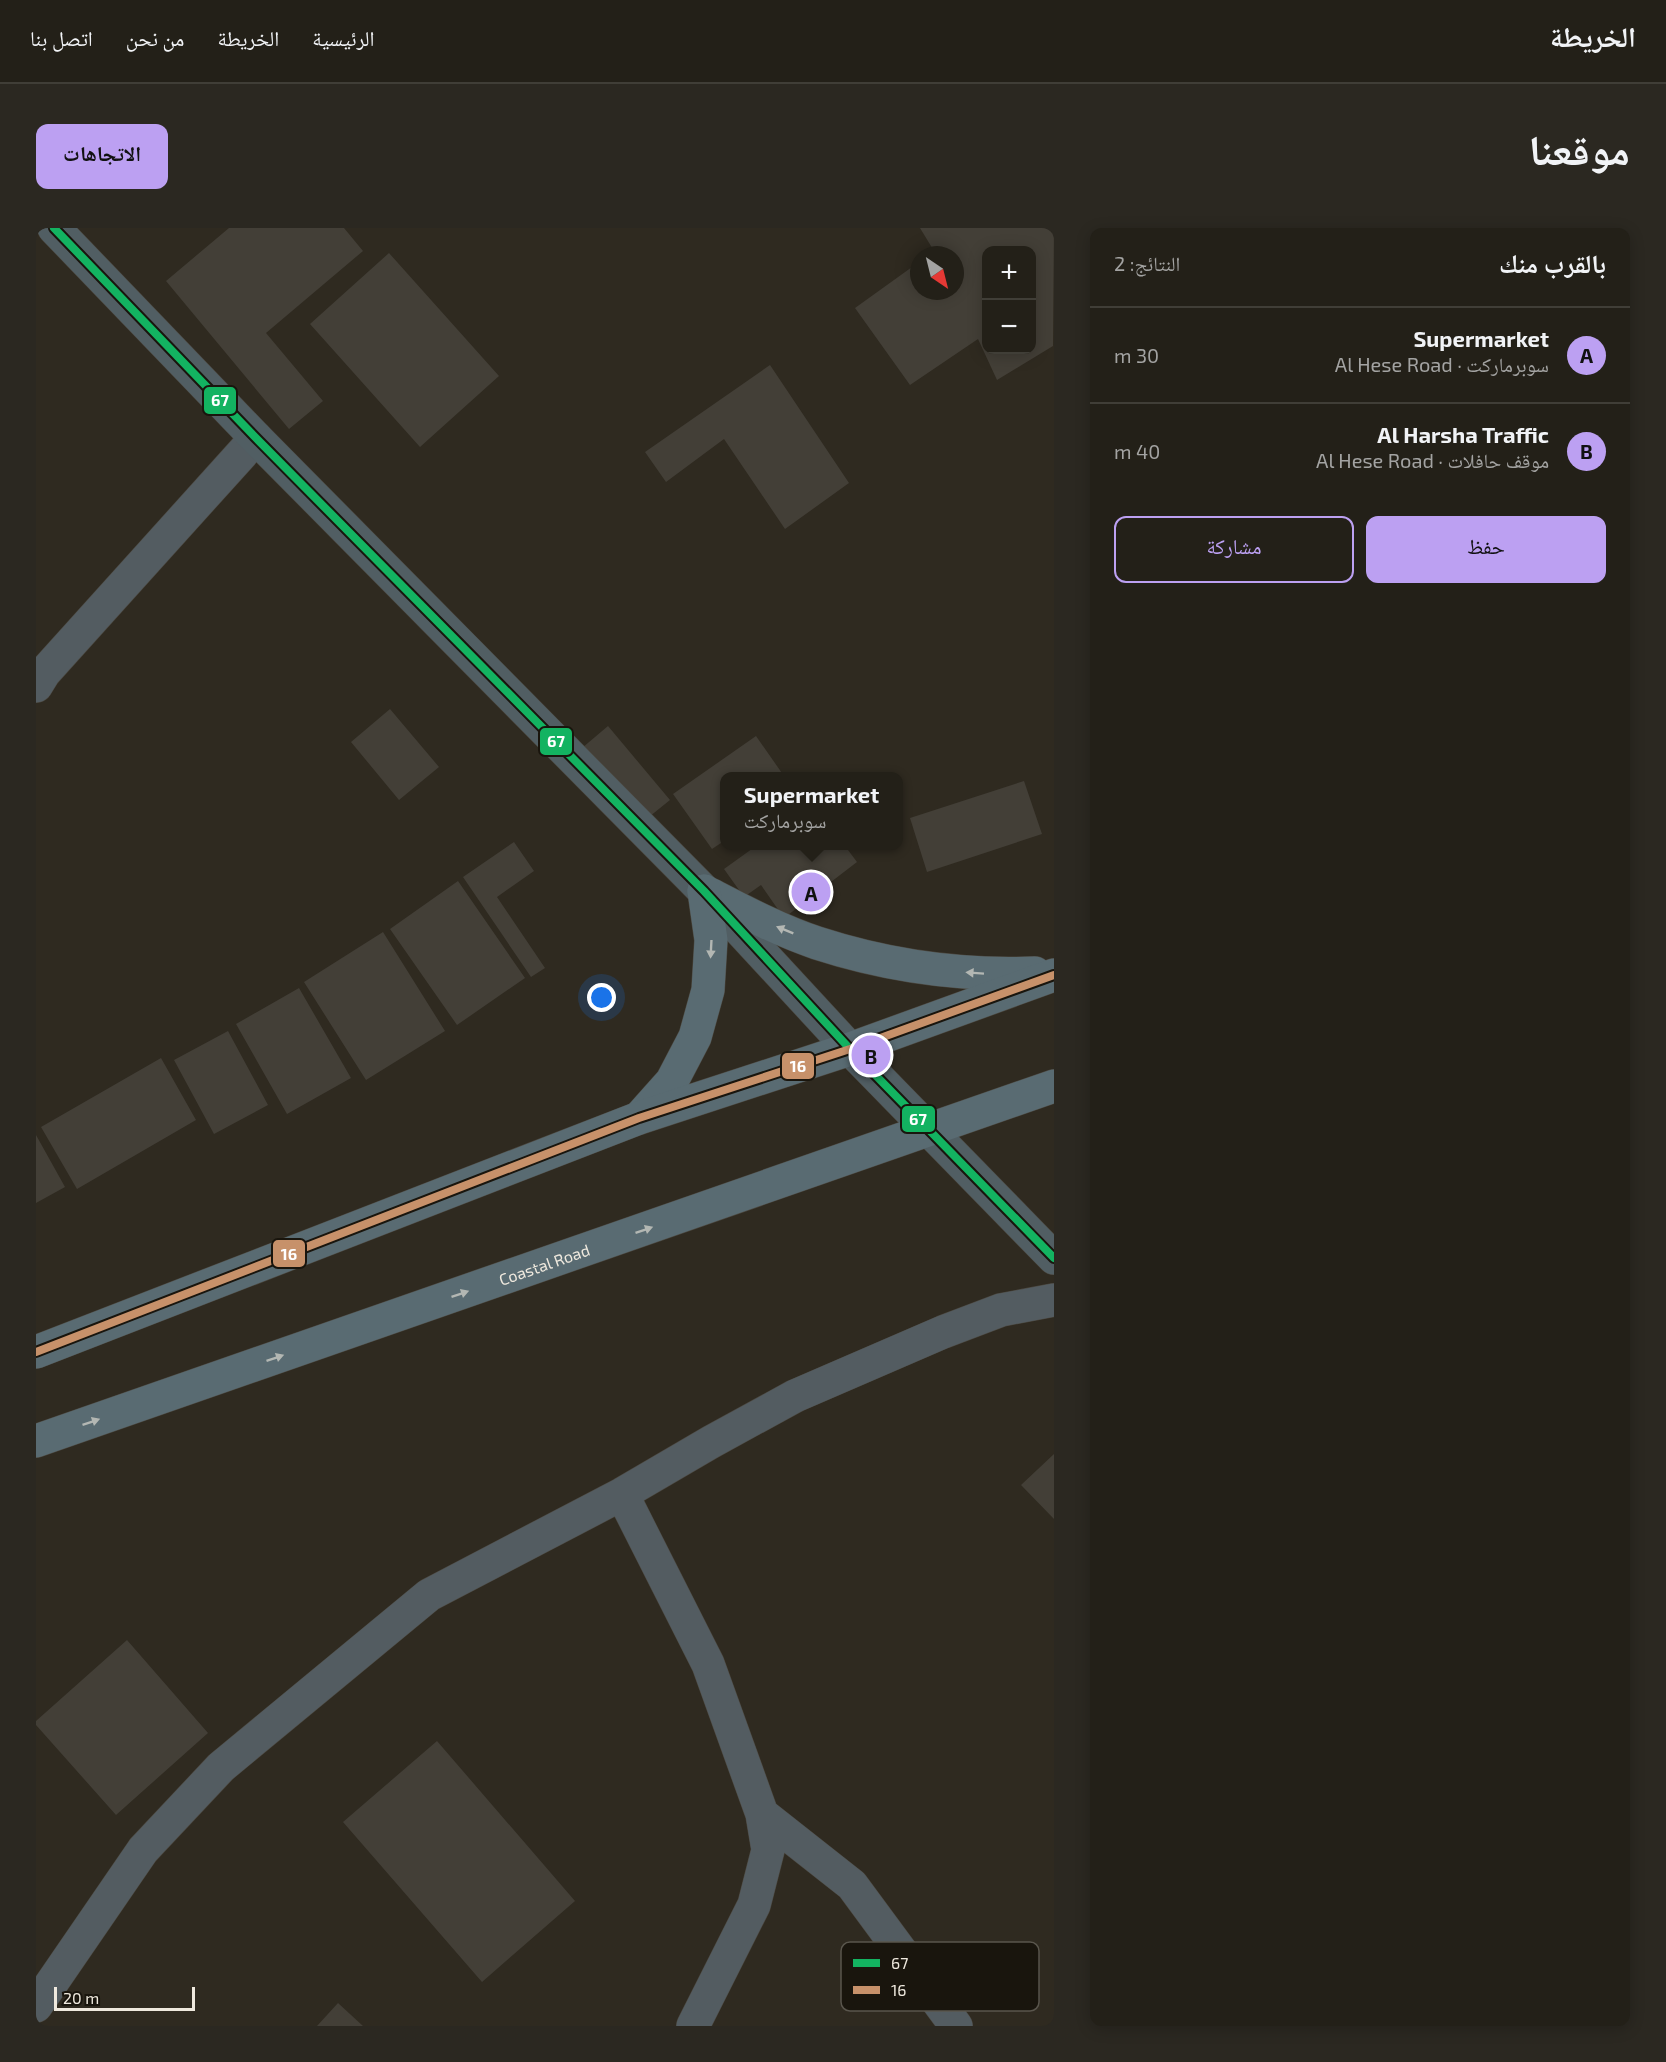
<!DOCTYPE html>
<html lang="ar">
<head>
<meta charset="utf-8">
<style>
  :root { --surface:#232018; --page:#2b2821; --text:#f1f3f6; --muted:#a3a3a2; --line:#403e37; --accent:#bca0f2 }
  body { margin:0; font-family:"Exo 2","Noto Naskh Arabic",sans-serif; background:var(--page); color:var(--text); direction:rtl }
  .controls { position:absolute; right:18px; top:18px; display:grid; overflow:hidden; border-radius:12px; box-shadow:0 3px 15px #0003 }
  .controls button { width:54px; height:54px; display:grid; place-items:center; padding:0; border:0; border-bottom:2px solid var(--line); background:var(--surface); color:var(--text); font:30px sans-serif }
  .compass { position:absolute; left:874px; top:18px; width:54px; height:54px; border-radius:50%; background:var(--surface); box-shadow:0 3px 15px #0003; rotate:145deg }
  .scale { position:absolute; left:18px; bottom:15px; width:141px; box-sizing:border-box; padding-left:6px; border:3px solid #efe9de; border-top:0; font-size:16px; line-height:21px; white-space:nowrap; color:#efe9de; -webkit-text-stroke:4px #19150d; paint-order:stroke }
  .you { position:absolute; left:566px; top:770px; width:21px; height:21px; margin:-15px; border:4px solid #fff; border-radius:50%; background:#1a73e8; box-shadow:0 0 0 9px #1a73e833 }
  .badge { display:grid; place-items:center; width:39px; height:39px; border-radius:50%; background:var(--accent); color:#111; font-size:20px; font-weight:700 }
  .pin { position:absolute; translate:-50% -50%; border:3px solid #fff; box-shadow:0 2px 6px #0006 }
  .popup { position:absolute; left:684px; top:544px; width:183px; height:78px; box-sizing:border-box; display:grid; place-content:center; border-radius:12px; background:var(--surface); filter:drop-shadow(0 2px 4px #0005); font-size:20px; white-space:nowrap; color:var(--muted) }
  .popup b { font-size:22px; color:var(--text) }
  .popup::after { content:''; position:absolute; left:50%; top:100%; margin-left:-12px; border:12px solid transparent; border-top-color:var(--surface) }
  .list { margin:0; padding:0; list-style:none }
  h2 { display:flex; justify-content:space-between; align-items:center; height:78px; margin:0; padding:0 24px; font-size:26px }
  h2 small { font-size:20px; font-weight:400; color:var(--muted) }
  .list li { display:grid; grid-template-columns:39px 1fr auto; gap:18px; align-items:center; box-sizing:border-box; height:96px; padding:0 24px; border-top:2px solid var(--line) }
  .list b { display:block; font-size:22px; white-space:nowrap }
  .list p { margin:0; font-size:20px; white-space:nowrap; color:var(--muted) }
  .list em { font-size:20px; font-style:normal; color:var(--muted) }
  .actions { display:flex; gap:12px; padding:18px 24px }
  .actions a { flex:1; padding:14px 0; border:2px solid var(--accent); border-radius:12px; text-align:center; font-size:21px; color:var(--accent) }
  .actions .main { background:var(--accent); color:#111 }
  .map { position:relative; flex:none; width:1018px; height:1798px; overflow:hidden; direction:ltr; border-radius:12px }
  header { display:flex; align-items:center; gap:36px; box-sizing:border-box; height:84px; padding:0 30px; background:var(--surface); border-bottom:2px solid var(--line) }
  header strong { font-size:28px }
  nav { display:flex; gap:33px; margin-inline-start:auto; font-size:21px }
  .intro { display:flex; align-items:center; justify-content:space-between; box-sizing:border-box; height:144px; padding:0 36px }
  h1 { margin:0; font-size:42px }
  .button { padding:15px 27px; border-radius:12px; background:var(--accent); color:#111; font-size:21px; font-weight:700 }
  main { display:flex; gap:36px; padding:0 36px }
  aside { flex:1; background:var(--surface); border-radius:12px; box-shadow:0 3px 15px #0003 }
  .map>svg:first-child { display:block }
</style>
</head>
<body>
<header>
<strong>الخريطة</strong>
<nav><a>الرئيسية</a><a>الخريطة</a><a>من نحن</a><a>اتصل بنا</a></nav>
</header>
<div class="intro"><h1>موقعنا</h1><a class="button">الاتجاهات</a></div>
<main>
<aside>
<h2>بالقرب منك<small>النتائج: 2</small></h2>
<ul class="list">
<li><span class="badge">A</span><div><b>Supermarket</b><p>سوبرماركت · Al Hese Road</p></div><em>30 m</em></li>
<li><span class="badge">B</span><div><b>Al Harsha Traffic</b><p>موقف حافلات · Al Hese Road</p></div><em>40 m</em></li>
</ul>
<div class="actions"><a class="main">حفظ</a><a>مشاركة</a></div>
</aside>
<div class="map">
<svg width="1018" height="1798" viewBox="0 0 1018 1798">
  <rect width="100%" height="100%" fill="#2f2a20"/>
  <path fill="#433f37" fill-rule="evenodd" d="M193,0H308L327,23L230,105L287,173L253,201L130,53Z
    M884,0H1018L1017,118L961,152L942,111L874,157L819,80L883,34V63H919V27H893L898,23ZM951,22H996V122H951Z
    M353,25L463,148L384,219L274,96Z
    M734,137L813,255L749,301L688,211L630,254L609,224Z
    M354,481L403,539L363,572L315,514Z
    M572,498L634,572L608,593L546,520Z
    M720,508L748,548H688V613L676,621L637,566Z
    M988,553L1006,606L891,644L874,590Z
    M478,614L498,643L461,669L509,740L495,749L427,649Z
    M720,618H809L821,634L748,690L725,657L708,669L688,641Z
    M422,653L489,750L421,797L354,701Z
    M347,704L409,803L330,852L268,754Z
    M263,760L315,850L251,886L200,796Z
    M192,803L232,877L178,906L138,832Z
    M125,830L160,892L41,961L5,899Z
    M0,907L29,959L0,975Z
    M1018,1226V1291L985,1257Z
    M91,1412L172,1505L80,1587L0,1497V1493Z
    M401,1513L539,1673L446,1754L307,1594Z
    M302,1775L327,1798H281Z"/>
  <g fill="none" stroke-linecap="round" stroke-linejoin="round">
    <defs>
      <path id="street" d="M0,458L8,445L220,210
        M586,1266L672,1436L726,1586L732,1622L718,1677L657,1798
        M726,1586L816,1657L920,1798
        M0,1778L107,1622L185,1539L393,1367L586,1266L675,1214L759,1168L907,1104L965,1082L1018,1072"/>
      <path id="secondary" d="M18,0L220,210L668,663L814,821L1018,1030"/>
      <g id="highway">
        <path d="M668,663C705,682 742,702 781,715C852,738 925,748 999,745"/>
        <path d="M603,890L636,853L659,809L672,762L675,712L668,663"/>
        <path d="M0,1124L603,890L814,821L1018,747"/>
        <path id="s1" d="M0,1213L1018,858"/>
      </g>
    </defs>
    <use href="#street" stroke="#4c4840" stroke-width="34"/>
    <use href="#secondary" stroke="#4c4840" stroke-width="34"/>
    <use href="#highway" stroke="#4c4840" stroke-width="34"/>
    <use href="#street" stroke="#535c61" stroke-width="33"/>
    <use href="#secondary" stroke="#515e63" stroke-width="33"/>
    <use href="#highway" stroke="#596b72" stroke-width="33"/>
    <defs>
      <path id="bus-1" d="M18,0L220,210L668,663L814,821L1018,1030"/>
      <path id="bus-2" d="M0,1124L603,890L814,821L1018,747"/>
    </defs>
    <use href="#bus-1" stroke="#19150d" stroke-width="12"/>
    <use href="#bus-2" stroke="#19150d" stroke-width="12"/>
    <use href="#bus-1" stroke="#13b361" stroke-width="8"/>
    <use href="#bus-2" stroke="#c7916a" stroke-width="8"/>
  </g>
  <defs><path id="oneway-solid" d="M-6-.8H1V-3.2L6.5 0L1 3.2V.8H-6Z" transform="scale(1.5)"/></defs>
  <g fill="#b3b7b3">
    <use href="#oneway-solid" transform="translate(749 702) rotate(-158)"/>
    <use href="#oneway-solid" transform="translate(675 721) rotate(93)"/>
    <use href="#oneway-solid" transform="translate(939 745) rotate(-176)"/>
    <use href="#oneway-solid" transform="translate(608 1002) rotate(-19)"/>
    <use href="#oneway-solid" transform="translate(424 1066) rotate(-19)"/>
    <use href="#oneway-solid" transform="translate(239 1130) rotate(-19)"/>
    <use href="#oneway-solid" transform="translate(55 1194) rotate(-19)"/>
  </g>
  <g text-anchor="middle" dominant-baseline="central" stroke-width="6" stroke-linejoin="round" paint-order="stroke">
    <g font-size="16" fill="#efe9de" stroke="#19150d">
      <text stroke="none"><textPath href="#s1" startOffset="538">Coastal Road</textPath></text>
    </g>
  </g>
  <rect x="805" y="1714" width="198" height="69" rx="9" fill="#19150d" stroke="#59554c" stroke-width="1.5"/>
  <rect x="817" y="1731" width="27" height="8" fill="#13b361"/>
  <rect x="817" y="1758" width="27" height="8" fill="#c7916a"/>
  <g font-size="16" fill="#efe9de">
    <text x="855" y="1741">67</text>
    <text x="855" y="1768">16</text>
  </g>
  <g stroke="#19150d" stroke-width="2">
    <rect x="167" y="158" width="34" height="29" rx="6" fill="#13b361"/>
    <rect x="503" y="499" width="34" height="29" rx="6" fill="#13b361"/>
    <rect x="745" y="824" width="34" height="28" rx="6" fill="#c7916a"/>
    <rect x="865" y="877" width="35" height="28" rx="6" fill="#13b361"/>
    <rect x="236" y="1011" width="34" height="29" rx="6" fill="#c7916a"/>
  </g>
  <g font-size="16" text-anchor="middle" font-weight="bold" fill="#fff">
    <text x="184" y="178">67</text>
    <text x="520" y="519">67</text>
    <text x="762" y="844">16</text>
    <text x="882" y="897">67</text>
    <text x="253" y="1032">16</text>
  </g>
</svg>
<div class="controls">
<button>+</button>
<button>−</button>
</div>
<svg class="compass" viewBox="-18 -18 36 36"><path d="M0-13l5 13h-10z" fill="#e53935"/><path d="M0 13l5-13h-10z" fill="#a3a3a2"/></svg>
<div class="scale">20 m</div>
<div class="you"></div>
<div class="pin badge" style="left:775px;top:664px">A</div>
<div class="popup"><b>Supermarket</b>سوبرماركت</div>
<div class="pin badge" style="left:835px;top:827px">B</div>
</div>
</main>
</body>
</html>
